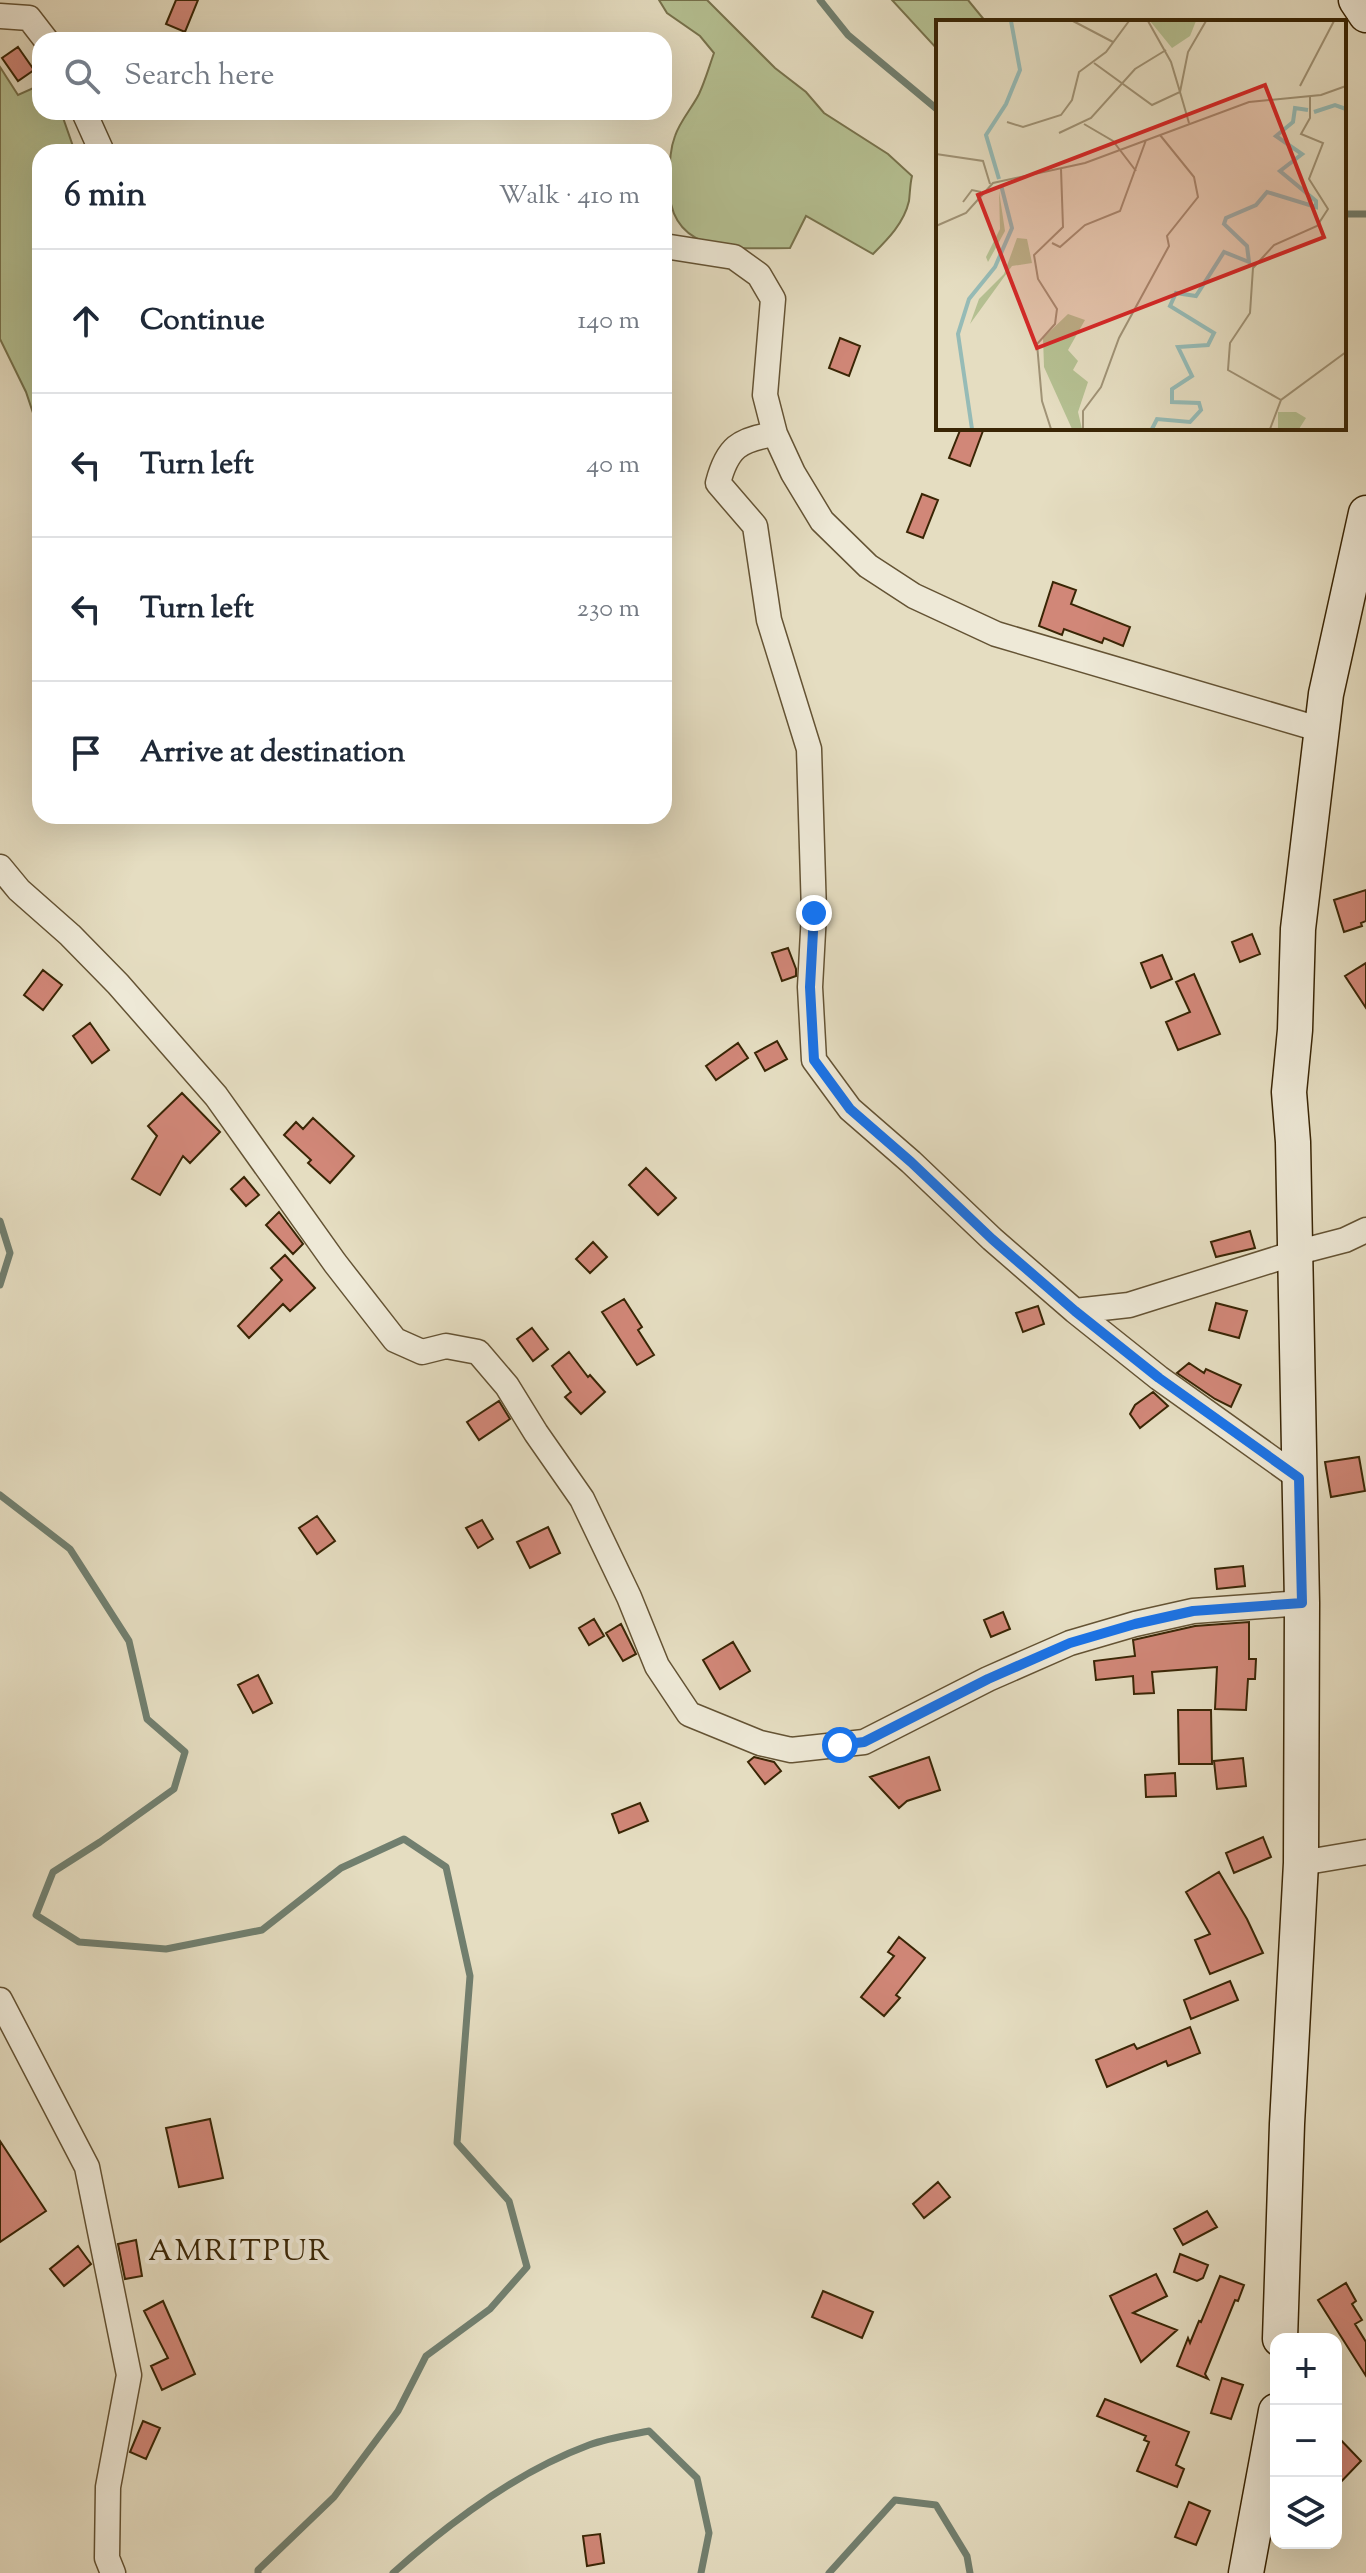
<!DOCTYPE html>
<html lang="en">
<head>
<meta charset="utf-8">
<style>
  :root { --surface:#fff; --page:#f6f6f7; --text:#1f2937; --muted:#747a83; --line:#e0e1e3 }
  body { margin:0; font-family:"Sorts Mill Goudy",serif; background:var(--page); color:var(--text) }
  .controls { position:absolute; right:24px; bottom:24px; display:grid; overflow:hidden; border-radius:16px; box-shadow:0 8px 32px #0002 }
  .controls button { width:72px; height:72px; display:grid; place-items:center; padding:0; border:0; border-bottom:2px solid var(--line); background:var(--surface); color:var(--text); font:40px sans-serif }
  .stop { position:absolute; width:24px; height:24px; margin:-18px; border:6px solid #1a73e8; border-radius:50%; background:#fff }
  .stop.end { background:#1a73e8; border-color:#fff; box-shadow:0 2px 8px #0008 }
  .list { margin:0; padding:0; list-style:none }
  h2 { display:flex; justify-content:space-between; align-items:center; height:104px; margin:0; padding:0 32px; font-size:34px }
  h2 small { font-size:26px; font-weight:400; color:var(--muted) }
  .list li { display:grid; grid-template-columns:52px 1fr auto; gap:24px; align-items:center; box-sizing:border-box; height:144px; padding:0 32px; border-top:2px solid var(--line) }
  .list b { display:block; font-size:30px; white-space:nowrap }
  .list em { font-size:26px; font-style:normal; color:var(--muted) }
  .icon { flex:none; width:44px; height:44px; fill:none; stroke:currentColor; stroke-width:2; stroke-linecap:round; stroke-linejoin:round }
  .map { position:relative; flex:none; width:1366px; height:2573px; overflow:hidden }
  .search { position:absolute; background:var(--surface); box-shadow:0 8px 32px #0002; left:32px; top:32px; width:640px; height:88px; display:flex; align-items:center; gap:20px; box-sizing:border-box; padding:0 28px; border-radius:24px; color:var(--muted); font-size:30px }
  .panel { position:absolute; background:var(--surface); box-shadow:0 8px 32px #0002; left:32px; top:144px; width:640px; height:680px; border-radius:24px }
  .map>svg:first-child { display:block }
</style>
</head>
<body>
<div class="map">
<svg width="1366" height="2573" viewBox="0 0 1366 2573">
  <rect width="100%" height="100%" fill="#e5ddc1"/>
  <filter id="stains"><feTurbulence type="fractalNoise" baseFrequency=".0025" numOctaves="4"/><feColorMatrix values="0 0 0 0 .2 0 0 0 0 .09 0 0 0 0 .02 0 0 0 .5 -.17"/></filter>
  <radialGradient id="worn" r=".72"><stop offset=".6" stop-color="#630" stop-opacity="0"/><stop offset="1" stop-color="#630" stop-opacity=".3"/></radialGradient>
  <path fill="#b5c092" stroke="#77724c" stroke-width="2" d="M659,0H707L775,68L806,92L824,113L888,154L912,176C910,184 910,193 909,201C904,223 888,239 873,254L806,216L790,248C738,248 669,257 669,185C670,168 669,152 675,136C680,121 692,108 699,94C705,81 709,67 714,53L700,36L667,13Z
    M892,0H968L986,22H938V50Z
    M0,67L18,95L40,85V112H61L75,152H40V434L26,392L0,339Z"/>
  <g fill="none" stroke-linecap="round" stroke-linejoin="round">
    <path stroke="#717f6f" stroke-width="7" d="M820,0L848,35L938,110
      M1344,214H1366
      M0,1221L10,1253L0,1285
      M0,1495L70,1549L129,1641L147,1719L185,1752L174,1789L100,1842L53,1872L36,1915L79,1942L166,1949L262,1930L341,1868L404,1839L446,1867L470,1976L457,2143L509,2201L527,2267L490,2309L426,2356L398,2411L334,2497L258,2570V2573
      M393,2573C450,2522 516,2472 589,2445C608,2438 629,2435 649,2431L697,2478L709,2533L701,2573
      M829,2573L895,2500L936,2505L967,2556L970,2573"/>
  </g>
  <path fill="#d18778" stroke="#392505" stroke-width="2" d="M176,0H198L185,32L166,24Z
    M18,47L34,70L18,81L2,58Z
    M840,338L860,346L849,376L829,368Z
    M961,428H984L970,466L949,458Z
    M922,494L938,500L923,538L907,532Z
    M1053,582L1076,590L1071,604L1130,627L1123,646L1104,638L1102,643L1064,629L1062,635L1039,626Z
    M1366,890V921L1361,923L1362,926L1344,932L1334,900Z
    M1252,934L1260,954L1240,962L1232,942Z
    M788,948L796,969V976L782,981L772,953Z
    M1162,955L1172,979L1151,988L1141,963Z
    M1366,963V1008L1345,976Z
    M43,970L62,985L43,1010L24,995Z
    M1194,974L1220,1034L1178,1050L1166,1022L1190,1012L1176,982Z
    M90,1023L109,1050L92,1063L73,1036Z
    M777,1041L787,1059L765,1071L755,1053Z
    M738,1043L748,1058L716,1080L706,1066Z
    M182,1093L220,1132L190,1163L183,1156L160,1195L132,1179L157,1136L148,1126Z
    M313,1118L354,1156L330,1183L308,1163L311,1160L284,1135L296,1122L303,1129Z
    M646,1168L676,1198L658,1215L629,1185Z
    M244,1177L259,1195L246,1206L231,1189Z
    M279,1212L303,1244L293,1254L266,1225Z
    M1250,1231L1255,1248L1216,1257L1211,1242Z
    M593,1242L607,1257L590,1273L576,1259Z
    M285,1255L315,1288L290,1311L283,1304L249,1338L238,1326L282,1280L271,1268Z
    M624,1299L642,1327L638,1330L654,1355L637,1365L602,1312Z
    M1216,1303L1247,1311L1239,1338L1209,1330Z
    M1038,1306L1044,1324L1023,1332L1016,1313Z
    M532,1328L548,1349L533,1361L517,1339Z
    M569,1352L588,1377L590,1375L605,1392L581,1414L565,1397L571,1392L552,1366Z
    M1189,1363L1204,1373L1206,1369L1241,1385L1231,1407L1215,1399L1177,1373Z
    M1153,1392L1168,1406L1140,1428L1130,1414L1135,1405Z
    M499,1401L510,1419L479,1440L467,1422Z
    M1359,1457L1365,1491L1331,1497L1325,1462Z
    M317,1516L335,1541L317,1554L299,1528Z
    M482,1520L493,1539L478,1548L466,1528Z
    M548,1527L560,1553L530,1568L517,1542Z
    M1243,1566L1245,1586L1217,1589L1215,1569Z
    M1003,1612L1010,1629L991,1637L984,1620Z
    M594,1619L604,1636L589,1645L579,1628Z
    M1249,1622V1659H1256L1255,1679H1248L1246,1710L1215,1709L1217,1667L1152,1672L1154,1693L1134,1694L1133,1676L1096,1680L1094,1661L1135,1656L1133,1640L1195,1626Z
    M621,1624L636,1654L623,1661L606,1633Z
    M733,1642L750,1671L720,1689L703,1660Z
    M258,1675L272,1703L253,1713L238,1685Z
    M1178,1710H1211L1212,1764H1179Z
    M754,1757L774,1762L781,1771L765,1784L748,1762Z
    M929,1757L940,1790L907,1801L899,1808L870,1777Z
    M1243,1758L1246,1786L1217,1789L1214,1761Z
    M1175,1773L1176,1796L1146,1797L1145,1775Z
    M640,1803L648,1821L619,1833L612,1814Z
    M1263,1837L1271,1857L1234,1873L1226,1853Z
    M1219,1872L1247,1919L1263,1953L1210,1974L1195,1940L1210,1934L1186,1892Z
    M899,1937L925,1958L896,1995L900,1998L884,2016L861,1997L894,1956L888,1952Z
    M1230,1981L1238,2000L1191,2019L1184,2000Z
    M1190,2027L1200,2053L1168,2066L1166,2061L1107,2087L1096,2060L1134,2044L1137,2049Z
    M210,2119L223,2178L179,2187L166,2128Z
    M0,2141L46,2211L0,2242Z
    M938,2182L950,2197L924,2218L913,2204Z
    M1207,2211L1217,2227L1183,2245L1174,2229Z
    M136,2240L142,2276L125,2279L118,2244Z
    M78,2246L91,2264L64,2286L50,2269Z
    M1180,2254L1208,2265L1203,2278L1197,2281L1174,2272Z
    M1156,2274L1167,2296L1133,2313L1177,2330L1141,2362L1110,2296Z
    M1220,2276L1244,2285L1238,2301L1235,2300L1205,2374L1208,2379L1177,2366L1188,2338L1190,2343L1199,2321L1201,2322Z
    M1346,2283L1356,2301L1352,2304L1362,2320L1355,2324L1366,2342V2376L1318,2300Z
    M823,2291L873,2312L862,2338L812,2317Z
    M163,2301L195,2374L162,2390L151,2366L168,2358L144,2311Z
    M1222,2378L1243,2385L1231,2419L1211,2413Z
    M1105,2399L1189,2432L1176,2465L1184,2469L1177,2487L1137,2471L1149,2442L1144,2440L1146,2436L1097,2416Z
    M143,2421L160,2428L146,2459L130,2452Z
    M1336,2435L1361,2461L1336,2487Z
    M1189,2502L1210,2511L1196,2545L1175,2537Z
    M600,2534L604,2563L587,2566L583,2536Z"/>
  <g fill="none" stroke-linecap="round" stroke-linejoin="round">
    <defs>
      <path id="street" d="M0,16L29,18L46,40
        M84,112L102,152
        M664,246L734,257L759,275L773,299L765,395L775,434L793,473L822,521L868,566L914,596L996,634L1322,730
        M775,434C739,439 727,448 718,483L755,526L769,620L809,749L814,913L810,987L814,1060L850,1109L911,1162L992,1239L1075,1311L1159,1378L1299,1478
        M0,867L19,890L70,935L118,984L216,1096L335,1263L395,1340L422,1352L446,1346L478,1352L507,1386L536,1433L582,1499L629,1597L657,1666L689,1714L760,1743L791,1750L864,1742L988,1679L1070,1643L1135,1624L1193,1611L1302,1603
        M1075,1311L1129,1305L1295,1253L1345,1240L1366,1230
        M1301,1863L1366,1852
        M0,2000L87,2167L129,2375L108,2487L107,2558L113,2573"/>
      <path id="secondary" d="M1356,0L1366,15
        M1280,2339L1287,2124L1301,1863L1302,1603L1293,1142L1289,1092L1295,1030L1298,929L1326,694L1366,513
        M1246,2573L1276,2411"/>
    </defs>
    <use href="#street" stroke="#645334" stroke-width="27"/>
    <use href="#secondary" stroke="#392505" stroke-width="37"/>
    <use href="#street" stroke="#eee9d7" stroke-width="24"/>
    <use href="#secondary" stroke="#eee9d7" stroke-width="34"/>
  </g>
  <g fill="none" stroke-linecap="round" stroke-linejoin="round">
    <path stroke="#1a73e8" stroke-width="10" d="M814,913L810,987L814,1060L850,1109L911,1162L992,1239L1075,1311L1159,1378L1299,1478L1302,1603L1193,1611L1135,1624L1070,1643L988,1679L864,1742L840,1745"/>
  </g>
  <g text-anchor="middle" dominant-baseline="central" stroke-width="8" stroke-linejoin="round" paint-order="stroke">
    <g font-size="30" letter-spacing="2" fill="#392505" stroke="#eee9d7">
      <text x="240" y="2252">AMRITPUR</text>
    </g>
  </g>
  <g transform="translate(936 20)">
    <rect width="410" height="410" fill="#e5ddc1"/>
    <path d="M214,1H260L254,16L236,28ZM63,171L69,211L52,242L50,237L64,209ZM81,218L91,219L96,243L76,246L34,304L43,279L68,254ZM132,294L149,300L132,330L142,341L137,350L152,362L142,392L146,409H136L108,347L107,318ZM342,392H360L370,398L363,409H342Z" fill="#b5c092"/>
    <path fill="none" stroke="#96bbb6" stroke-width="4" d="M378,92L399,85L410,89M63,159L50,115L70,84L84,50L75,1M36,409L22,314L33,279L59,247L76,208L65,165M216,409L221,399L254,402L265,390L263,383L236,382V369L256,356L242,327L272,325L278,313L234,286L240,273L260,276L288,232L313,242L311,226L288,204L290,198L320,185L331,172L380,187V181L344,151L366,134L340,116L357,102L359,88L372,90"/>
    <path fill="none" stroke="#a09376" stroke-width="2" d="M137,1L177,22M158,43L216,85L244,72L235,42L212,1M364,66L398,1M71,102L87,107L125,95L136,80L143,52L170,32L193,1M253,103L244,72L252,32L270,1M148,104L177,121L200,151M123,113L155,98L199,49L230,30M0,134L47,141L54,164M27,182L36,170L45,172M0,206L30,193L57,163L149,143L313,82L385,75L410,66M116,223L124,227L149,205L184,191L210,120M345,380L292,350L294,323L314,293L317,248L338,225L381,206L392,189L373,159L387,123L365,114L374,98V76M115,409L106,381L101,324L119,304L121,289L102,259L98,235L127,207L125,149M147,409V391L165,367L183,318L233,226L231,216L262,177L258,157L224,115M334,409L345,380L410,332"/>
    <path fill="#d62828" fill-opacity="0.15" stroke="#d62828" stroke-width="4" d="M329,65L388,217L101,328L42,175Z"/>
    <rect width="410" height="410" fill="none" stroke="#392505" stroke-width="4"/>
  </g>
  <rect width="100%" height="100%" filter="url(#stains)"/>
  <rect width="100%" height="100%" fill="url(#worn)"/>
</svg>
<div class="controls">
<button>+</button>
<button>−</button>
<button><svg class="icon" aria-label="layers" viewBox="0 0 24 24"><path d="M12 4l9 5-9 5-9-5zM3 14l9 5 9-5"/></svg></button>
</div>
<div class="stop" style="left:840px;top:1745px"></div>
<div class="stop end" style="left:814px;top:913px"></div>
<div class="search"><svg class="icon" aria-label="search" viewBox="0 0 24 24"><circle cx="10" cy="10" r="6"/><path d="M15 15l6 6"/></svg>Search here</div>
<section class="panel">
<h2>6 min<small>Walk · 410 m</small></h2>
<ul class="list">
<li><svg class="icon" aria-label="ahead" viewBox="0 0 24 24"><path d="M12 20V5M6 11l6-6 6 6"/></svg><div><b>Continue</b></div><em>140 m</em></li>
<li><svg class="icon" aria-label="left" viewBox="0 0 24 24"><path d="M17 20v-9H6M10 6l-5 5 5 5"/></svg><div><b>Turn left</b></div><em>40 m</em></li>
<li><svg class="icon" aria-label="left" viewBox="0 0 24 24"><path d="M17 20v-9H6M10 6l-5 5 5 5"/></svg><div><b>Turn left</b></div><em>230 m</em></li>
<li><svg class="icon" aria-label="arrive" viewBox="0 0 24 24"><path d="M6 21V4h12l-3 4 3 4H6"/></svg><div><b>Arrive at destination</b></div></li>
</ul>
</section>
</div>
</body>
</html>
